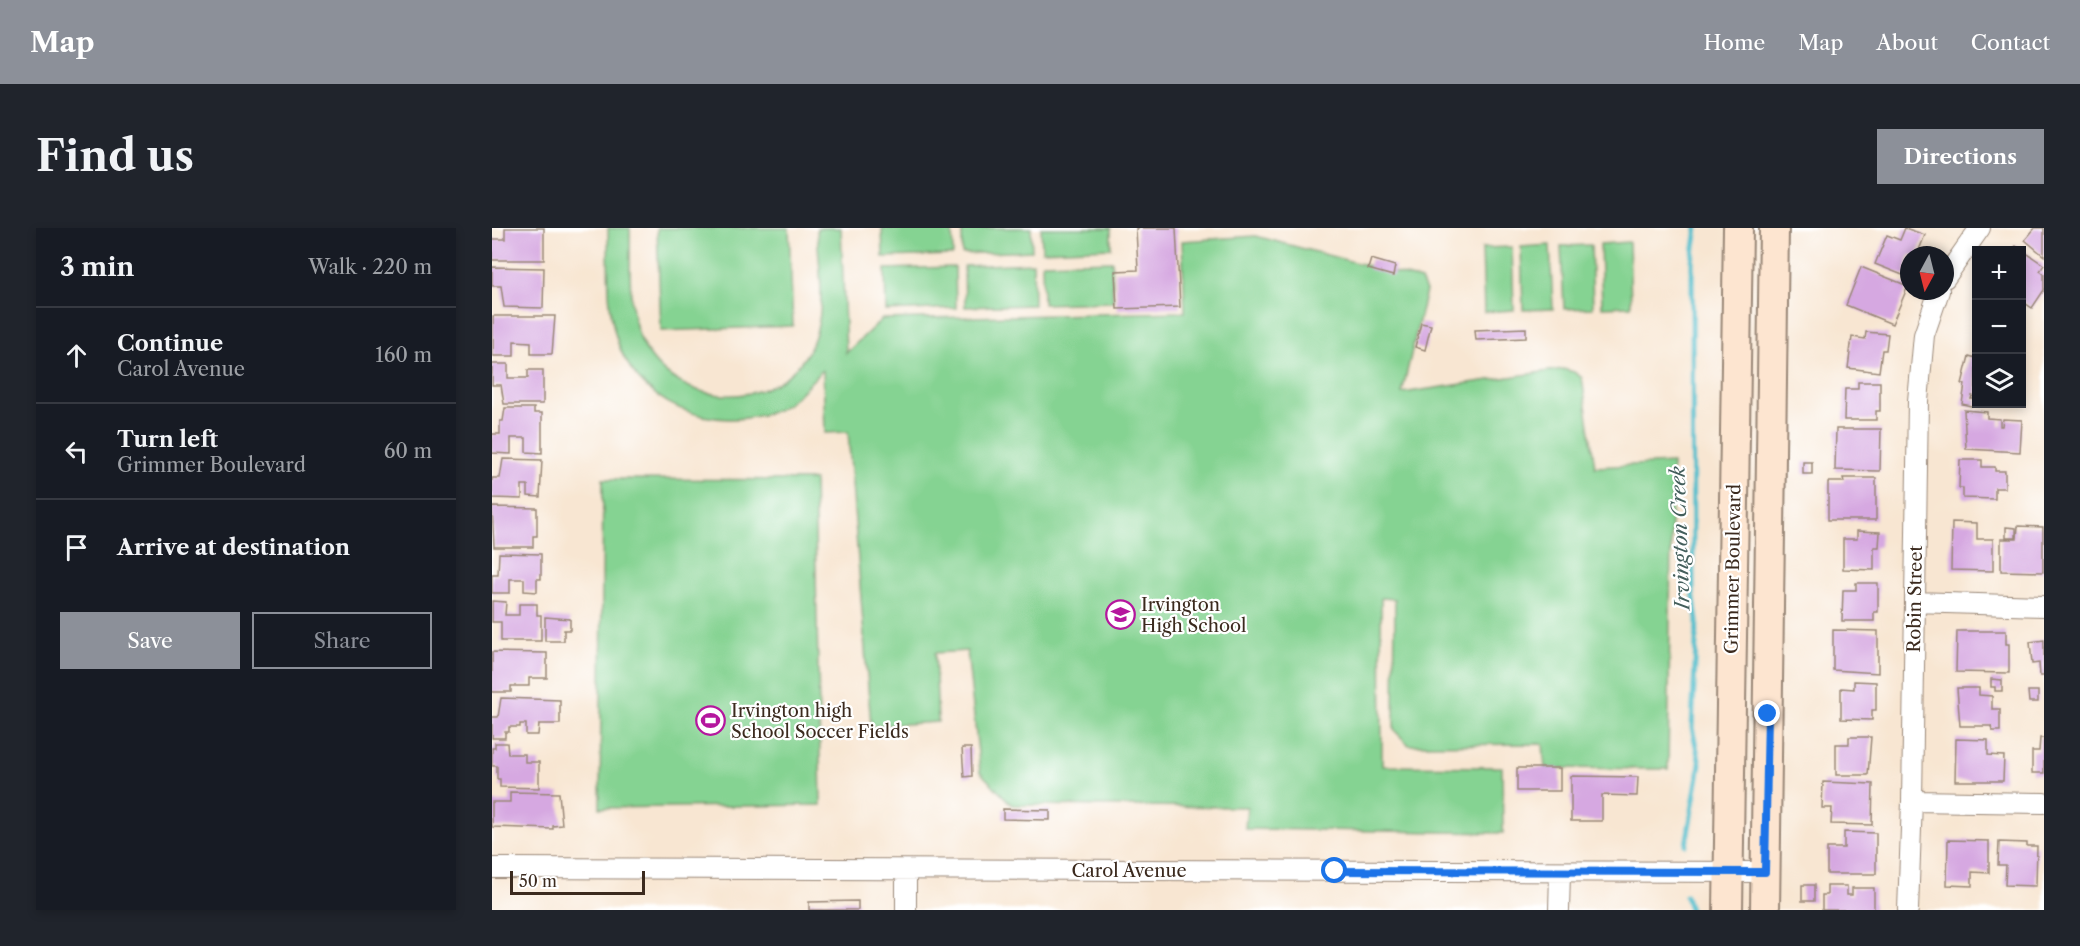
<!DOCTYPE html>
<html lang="en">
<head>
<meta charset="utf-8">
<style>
  :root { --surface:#171b24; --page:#20242c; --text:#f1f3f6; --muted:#9ea1a6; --line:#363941; --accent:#8c9099 }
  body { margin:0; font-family:"Libre Caslon Text",serif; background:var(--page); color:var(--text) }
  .controls { position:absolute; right:18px; top:18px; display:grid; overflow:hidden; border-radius:0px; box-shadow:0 3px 9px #0003 }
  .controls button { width:54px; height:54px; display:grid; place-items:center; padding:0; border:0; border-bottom:2px solid var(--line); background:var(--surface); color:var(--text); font:30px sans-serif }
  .compass { position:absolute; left:1408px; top:18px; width:54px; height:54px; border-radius:50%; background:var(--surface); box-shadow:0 3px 9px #0003; rotate:187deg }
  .scale { position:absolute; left:18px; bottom:15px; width:135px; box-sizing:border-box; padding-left:6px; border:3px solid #3b2a1e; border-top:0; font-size:16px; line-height:21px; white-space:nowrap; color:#3b2a1e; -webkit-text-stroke:4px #fff; paint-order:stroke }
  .stop { position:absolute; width:18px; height:18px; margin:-14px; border:4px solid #1a73e8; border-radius:50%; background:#fff }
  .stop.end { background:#1a73e8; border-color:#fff; box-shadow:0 2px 6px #0008 }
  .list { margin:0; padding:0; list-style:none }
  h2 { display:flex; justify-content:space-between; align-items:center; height:78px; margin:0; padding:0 24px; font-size:26px }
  h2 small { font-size:20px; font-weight:400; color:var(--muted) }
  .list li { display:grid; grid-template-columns:39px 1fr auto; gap:18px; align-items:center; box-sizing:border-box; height:96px; padding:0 24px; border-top:2px solid var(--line) }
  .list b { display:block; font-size:22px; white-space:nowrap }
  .list p { margin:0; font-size:20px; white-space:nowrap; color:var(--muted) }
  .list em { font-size:20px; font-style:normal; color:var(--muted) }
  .actions { display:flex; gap:12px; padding:18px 24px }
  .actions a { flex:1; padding:14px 0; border:2px solid var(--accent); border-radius:0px; text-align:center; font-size:21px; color:var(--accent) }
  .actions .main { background:var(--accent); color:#fff }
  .icon { flex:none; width:33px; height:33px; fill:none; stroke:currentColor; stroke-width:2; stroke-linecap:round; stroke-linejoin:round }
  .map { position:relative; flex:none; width:1552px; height:682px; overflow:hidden; border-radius:0px }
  header { display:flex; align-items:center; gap:36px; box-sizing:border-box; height:84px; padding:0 30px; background:var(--accent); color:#fff }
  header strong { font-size:28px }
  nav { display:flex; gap:33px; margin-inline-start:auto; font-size:21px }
  .intro { display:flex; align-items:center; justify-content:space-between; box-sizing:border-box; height:144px; padding:0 36px }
  h1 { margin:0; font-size:42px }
  .button { padding:15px 27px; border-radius:0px; background:var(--accent); color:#fff; font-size:21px; font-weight:700 }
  main { display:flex; gap:36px; padding:0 36px }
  aside { flex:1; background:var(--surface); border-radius:0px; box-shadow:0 3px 9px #0003 }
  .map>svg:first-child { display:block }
</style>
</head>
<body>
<header>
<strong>Map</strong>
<nav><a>Home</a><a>Map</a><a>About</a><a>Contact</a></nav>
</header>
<div class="intro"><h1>Find us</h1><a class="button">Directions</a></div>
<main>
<aside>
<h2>3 min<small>Walk · 220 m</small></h2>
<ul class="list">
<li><svg class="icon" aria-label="ahead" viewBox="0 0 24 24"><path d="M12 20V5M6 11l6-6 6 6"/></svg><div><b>Continue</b><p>Carol Avenue</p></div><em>160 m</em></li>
<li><svg class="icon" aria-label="left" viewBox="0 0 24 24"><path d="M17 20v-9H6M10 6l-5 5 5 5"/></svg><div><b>Turn left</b><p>Grimmer Boulevard</p></div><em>60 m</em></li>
<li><svg class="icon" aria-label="arrive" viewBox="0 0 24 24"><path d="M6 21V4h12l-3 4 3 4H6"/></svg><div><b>Arrive at destination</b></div></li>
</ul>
<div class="actions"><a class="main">Save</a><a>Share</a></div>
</aside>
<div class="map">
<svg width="1552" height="682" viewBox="0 0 1552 682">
  <rect width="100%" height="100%" fill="#fff"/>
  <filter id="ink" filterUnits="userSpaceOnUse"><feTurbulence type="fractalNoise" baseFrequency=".0167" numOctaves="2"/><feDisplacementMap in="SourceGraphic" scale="12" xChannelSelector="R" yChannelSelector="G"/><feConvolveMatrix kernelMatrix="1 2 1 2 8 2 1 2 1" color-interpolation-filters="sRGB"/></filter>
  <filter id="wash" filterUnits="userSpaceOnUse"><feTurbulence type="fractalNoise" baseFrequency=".008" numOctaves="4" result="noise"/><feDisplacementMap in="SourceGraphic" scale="24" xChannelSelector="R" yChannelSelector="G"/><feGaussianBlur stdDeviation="1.35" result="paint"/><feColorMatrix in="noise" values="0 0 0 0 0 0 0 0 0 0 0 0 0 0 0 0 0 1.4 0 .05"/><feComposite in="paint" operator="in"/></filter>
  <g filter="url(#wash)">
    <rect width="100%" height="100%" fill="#f8e6d2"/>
    <path fill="#85d392" stroke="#607e58" stroke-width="1.5" d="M116,0H138C139,39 133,91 156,125C198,187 301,181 324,105C334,73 326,33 325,0H349L354,125L390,91L693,84L690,13L764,8L929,52L934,63L910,165L1071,141L1082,144L1090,150L1103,239L1180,235L1176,541L1053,540L1051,516L917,517L902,502L903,371L889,370L890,538L1010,539L1011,605L753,601L755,579L520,577L488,544L475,423L443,425L446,494L379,498L356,204L333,205L331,142C316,155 305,172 287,181C222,209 140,176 123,105C114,71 117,34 116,0Z
      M165,0H297L301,98L169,103Z
      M390,0H460L461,27L391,29Z
      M470,0H539L540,23L470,26Z
      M549,0H619V20L550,23Z
      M1137,14L1139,78L1110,79L1108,16Z
      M1058,17L1061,81L1031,82L1029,19Z
      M1099,17L1101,80L1072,81L1069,18Z
      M1020,19L1022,82L992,84L990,20Z
      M620,33L621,74L551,76L550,35Z
      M541,35L542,77L473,79L472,38Z
      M463,39L464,80L394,83L393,41Z
      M111,251L322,252L329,577L108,580Z"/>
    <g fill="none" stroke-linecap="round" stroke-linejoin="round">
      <path stroke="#53bfcd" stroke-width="5" d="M1194,617L1208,536L1200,500L1205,393L1201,362L1200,33L1205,0
        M1194,668L1198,682"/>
    </g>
    <g id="blocks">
      <path fill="#d6a8e1" d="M13,0H52V32H0V11H13Z
        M644,0H684L688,79L625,81L623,43L646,42Z
        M1413,0L1433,7L1425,27H1417L1413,48L1383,36L1395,7L1408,12Z
        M1543,0H1552V28L1533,12Z
        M1524,18L1552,37L1548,43L1552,46V62L1540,80L1530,73V22H1520Z
        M879,31L903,38L901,48L876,41Z
        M0,39L52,40L51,80L12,79L9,58H0Z
        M1369,39L1416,58L1400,96L1354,77Z
        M1,88H63L60,126H39V114L22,113V128H1Z
        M929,95L939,97L933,122L923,119Z
        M1034,100V110L984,112L983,102Z
        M1374,104L1396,106L1394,122H1390L1387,144L1356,140L1360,109L1373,111Z
        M1477,128L1484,130V169L1480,168L1479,171H1484L1483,177L1479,178L1470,176L1473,156H1470Z
        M0,136H16V150H36V142H51V176H12L9,157H0Z
        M1366,154H1388V183H1384V192H1352L1353,161H1366Z
        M13,180H42V185H50V225L34,224V210H19V226L0,225V206H8V193H11Z
        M1472,182L1495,184V190L1508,191V198H1510L1511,191L1530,192L1528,224L1474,221Z
        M1344,201H1389L1388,243L1343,242Z
        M11,231L50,232L48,269L36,268V257H30V271L0,270V250H8Z
        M1468,232H1490V239H1503V243H1513V260H1503V271L1471,270V260H1467Z
        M1311,234H1320V246H1311Z
        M1351,250H1384V292H1336V254H1352Z
        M0,279L45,280V308H41V319H2Z
        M1460,294L1485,295V311H1501V343L1459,342Z
        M1526,298L1551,299V344L1509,343V311H1525Z
        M1514,299L1524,300V310H1514Z
        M1365,303L1388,304L1387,319H1382V342L1351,341V311H1365Z
        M7,325L49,326V351H45V364L32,363V351H18V365H0V347H6Z
        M1364,355H1386V384H1382V393H1350L1351,362H1364Z
        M0,373L14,374L13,387H27V376H45V387H49V413H9V394H0Z
        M53,389L78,391V402H72V413H53Z
        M1341,402L1386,403V445L1341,442Z
        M1465,403H1514V416H1517V445L1464,444Z
        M1552,412V448H1548L1547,435L1540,436L1538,414Z
        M0,424L55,425V450H37V458H19V464H0Z
        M1499,451L1510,452V463H1503V459H1499Z
        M1362,453L1384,454V482H1380V492L1349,491V460L1362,461Z
        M1465,460H1487V467L1500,468V481H1508V503H1500L1499,498H1468Z
        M1536,463H1546V474H1537Z
        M9,470L68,472V496H47L46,507H34V496H28V499H17V504H13V510H0V489H6Z
        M1357,509H1379L1376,547H1344V516H1357Z
        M1548,510H1552V545H1540V523H1547Z
        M1464,511L1496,512V527L1512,528L1511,553H1463Z
        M3,515H15L16,526H33V534H47V560L8,559V551H5V538H0V520H3Z
        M470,520H479L480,548L472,549Z
        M1025,540H1068V563H1025Z
        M1079,548L1146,549L1145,568L1110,567V593H1079Z
        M1331,554L1381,556L1380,597L1339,596L1340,580H1330Z
        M18,564L67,565L70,597L61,598V601L0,599V574H18Z
        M511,581L558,582V592L511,591Z
        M1352,604L1384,605V646H1335V620H1352Z
        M1456,612L1497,613V645L1480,644V658L1455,657Z
        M1507,614L1535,615V618H1545L1544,658L1513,657L1514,637H1506Z
        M1310,657H1322V673H1310Z
        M1335,658H1355V667H1360V660H1382V682H1330V667H1335Z
        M366,673V682H317V674Z"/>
    </g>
  </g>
  <g filter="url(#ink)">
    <use href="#blocks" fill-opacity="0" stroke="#9a8878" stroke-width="1.5"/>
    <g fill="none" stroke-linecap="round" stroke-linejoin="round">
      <defs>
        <path id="street" d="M1453,50L1488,0
          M1423,374L1552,378
          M1420,573L1552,575
          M0,640L1273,644
          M414,642V682
          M1067,682L1068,645
          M1416,682L1420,573L1426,173L1432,107L1447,63"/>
        <path id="secondary" d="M1236,682L1246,0
          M1273,682L1282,0"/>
      </defs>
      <use href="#street" stroke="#9a8878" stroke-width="22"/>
      <use href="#secondary" stroke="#9a8878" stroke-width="32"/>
      <use href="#street" stroke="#fff" stroke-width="20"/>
      <use href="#secondary" stroke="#fde5d0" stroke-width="28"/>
    </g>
  </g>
  <g fill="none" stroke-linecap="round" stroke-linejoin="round" filter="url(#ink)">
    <path stroke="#1a73e8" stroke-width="8" d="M843,643L1273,644L1276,486"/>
  </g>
  <defs>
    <symbol id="school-ring" viewBox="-11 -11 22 22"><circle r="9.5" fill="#fff" stroke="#b5179e" stroke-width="1.5"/><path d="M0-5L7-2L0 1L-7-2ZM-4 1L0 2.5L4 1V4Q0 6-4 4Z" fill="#b5179e"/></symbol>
    <symbol id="stadium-ring" viewBox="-11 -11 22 22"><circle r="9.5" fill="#fff" stroke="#b5179e" stroke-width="1.5"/><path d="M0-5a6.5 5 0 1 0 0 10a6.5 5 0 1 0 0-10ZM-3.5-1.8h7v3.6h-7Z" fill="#b5179e"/></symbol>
  </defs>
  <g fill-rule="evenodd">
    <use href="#school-ring" x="612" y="370" width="33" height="33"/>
    <use href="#stadium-ring" x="202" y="476" width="33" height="33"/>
  </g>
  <g text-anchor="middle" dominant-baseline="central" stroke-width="4.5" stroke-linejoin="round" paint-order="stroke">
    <g font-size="18" fill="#3b2a1e" stroke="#fff">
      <text transform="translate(1241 341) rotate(-89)">Grimmer Boulevard</text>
      <text transform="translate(1423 371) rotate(-89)">Robin Street</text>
      <text x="637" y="643">Carol Avenue</text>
    </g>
    <g font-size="18" fill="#3b2a1e" stroke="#fff" text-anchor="start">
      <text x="649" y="377">Irvington<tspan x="649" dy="21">High School</tspan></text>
      <text x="239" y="483">Irvington high<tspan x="239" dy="21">School Soccer Fields</tspan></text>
    </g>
    <g font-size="20" font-style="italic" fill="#435e5b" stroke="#fff">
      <text transform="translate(1188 310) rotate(-92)">Irvington Creek</text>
    </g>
  </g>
</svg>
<div class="controls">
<button>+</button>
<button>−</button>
<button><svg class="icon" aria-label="layers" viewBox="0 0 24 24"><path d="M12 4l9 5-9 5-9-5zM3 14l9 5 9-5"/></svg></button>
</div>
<svg class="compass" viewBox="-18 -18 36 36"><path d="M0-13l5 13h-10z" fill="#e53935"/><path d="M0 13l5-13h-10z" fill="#9ea1a6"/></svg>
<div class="scale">50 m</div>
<div class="stop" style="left:843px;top:643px"></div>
<div class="stop end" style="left:1276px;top:486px"></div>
</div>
</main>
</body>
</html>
